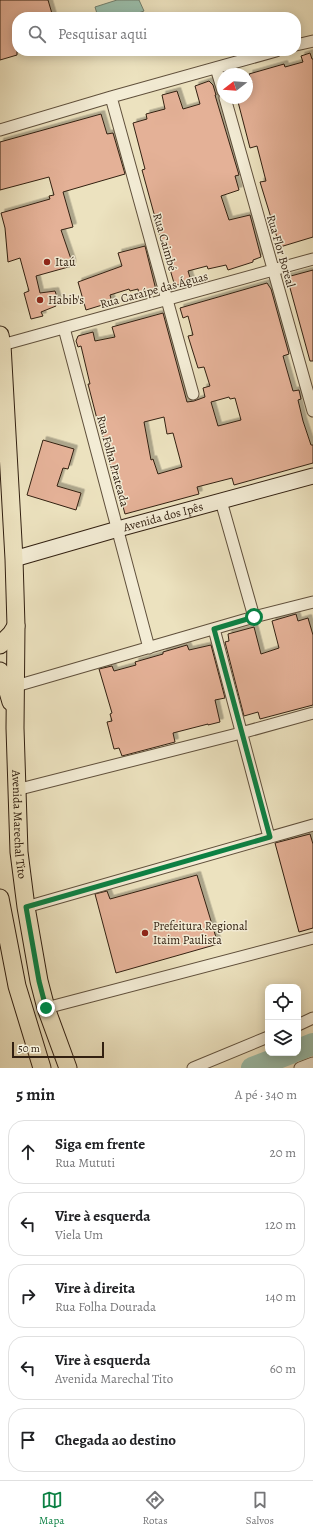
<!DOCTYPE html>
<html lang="pt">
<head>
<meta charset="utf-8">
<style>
  :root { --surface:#fff; --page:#f2f2f2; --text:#202124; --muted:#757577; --line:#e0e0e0; --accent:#0b8043 }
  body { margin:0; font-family:Alegreya,serif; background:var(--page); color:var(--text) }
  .controls { position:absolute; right:12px; bottom:12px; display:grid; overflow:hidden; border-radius:8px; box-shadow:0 2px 10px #0003 }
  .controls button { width:36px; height:36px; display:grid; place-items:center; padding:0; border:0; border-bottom:1px solid var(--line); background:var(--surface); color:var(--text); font:20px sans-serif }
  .compass { position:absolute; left:217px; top:68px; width:36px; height:36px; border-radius:50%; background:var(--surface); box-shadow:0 2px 10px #0003; rotate:253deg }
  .scale { position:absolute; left:12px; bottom:10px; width:92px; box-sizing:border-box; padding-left:4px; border:2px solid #322011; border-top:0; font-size:11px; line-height:14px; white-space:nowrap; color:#322011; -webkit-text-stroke:3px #f3ecd5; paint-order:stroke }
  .stop { position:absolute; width:12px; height:12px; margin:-9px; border:3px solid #0b8043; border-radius:50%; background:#fff }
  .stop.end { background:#0b8043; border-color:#fff; box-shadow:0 1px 4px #0008 }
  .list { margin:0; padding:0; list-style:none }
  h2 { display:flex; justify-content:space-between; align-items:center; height:52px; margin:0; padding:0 16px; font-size:17px }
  h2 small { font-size:13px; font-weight:400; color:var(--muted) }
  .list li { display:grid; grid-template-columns:26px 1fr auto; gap:12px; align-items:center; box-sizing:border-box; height:64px; margin:0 8px 8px; padding:0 8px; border:1px solid var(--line); border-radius:16px }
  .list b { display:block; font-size:15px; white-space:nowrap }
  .list p { margin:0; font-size:13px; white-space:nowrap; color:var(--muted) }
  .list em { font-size:13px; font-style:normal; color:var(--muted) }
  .icon { flex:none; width:22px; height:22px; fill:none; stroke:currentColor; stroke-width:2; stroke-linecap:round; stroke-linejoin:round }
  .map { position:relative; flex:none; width:313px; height:1068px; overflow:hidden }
  .search { position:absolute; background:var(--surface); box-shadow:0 2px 10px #0003; left:12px; right:12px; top:12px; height:44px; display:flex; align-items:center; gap:10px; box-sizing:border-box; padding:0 14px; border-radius:16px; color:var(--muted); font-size:15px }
  .sheet { height:412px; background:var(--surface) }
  nav { display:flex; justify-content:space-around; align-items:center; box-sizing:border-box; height:56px; border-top:1px solid var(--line); background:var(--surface); font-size:11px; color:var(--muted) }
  nav a { display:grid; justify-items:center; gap:2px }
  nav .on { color:var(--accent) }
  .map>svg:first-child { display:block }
</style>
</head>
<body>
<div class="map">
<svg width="313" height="1068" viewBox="0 0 313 1068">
  <defs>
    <filter id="shadow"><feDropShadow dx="3.5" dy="-3.5" stdDeviation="0" flood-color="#0004"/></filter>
  </defs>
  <rect width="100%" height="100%" fill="#ece2bf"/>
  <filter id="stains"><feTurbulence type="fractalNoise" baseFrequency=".005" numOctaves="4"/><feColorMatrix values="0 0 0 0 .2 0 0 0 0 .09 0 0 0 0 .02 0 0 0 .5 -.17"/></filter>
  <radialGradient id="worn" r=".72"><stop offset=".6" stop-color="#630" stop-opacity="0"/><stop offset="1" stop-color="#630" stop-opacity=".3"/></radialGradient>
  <path fill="#9abfac" stroke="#707f6e" d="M117,0H139L144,11L127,17H98L95,7Z"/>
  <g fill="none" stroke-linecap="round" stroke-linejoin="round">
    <path stroke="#9abfac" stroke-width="22" d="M298,1050L313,1044
      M252,1068L291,1053"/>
  </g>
  <path fill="#e4b197" stroke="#322011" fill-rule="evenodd" filter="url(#shadow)" d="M0,0H48L53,17H17V55L0,60Z
    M310,53L312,59H313V237L280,247L260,182L266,181L257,146L250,148L237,98H247V91L250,90L248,84L252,83L249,74L284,64L285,67L303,62L301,56Z
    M209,81L213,85L216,95H215L239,175L235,176L239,190L221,196L229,220L250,215L261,257L253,260V262L228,270L226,265L208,269L207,266L188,271L191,281L178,285L174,283L156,221L142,170L145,169L133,123L147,119L146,114L165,109L162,95L177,91L183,109L200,104L195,86Z
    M101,114L107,134L113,133L125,174L63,192L73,227L61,230L72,262V266L36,276L40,293L55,291L58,300L54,301L56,306L41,312L43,316L31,319L24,293L29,291L20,258L8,262L5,228L1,213L50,199L49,196L54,195L49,177L0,190V142Z
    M145,246L156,290L139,295L138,289L130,291L129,289L110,295L112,302L86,310L78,282L122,266L118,253Z
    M313,270V361H310L287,277Z
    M267,283L271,289L289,354L283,356L293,391L299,390L301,399L298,400L303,421L311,445H313V463L234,485L232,478L197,487L199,494L125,514L121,499L119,500L103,436H102L97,419L88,384H90L81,346L78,347L76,341L78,336L93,332L95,341L115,337L112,327L163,313L187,402L194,401L205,397L203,388L210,386L204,367L198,368L188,336L193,335L188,316L183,318L180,308ZM229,397L230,399L235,398L241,420L218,426L211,402ZM164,417L167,434L173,433L182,467L158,474L153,459L151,460L144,422Z
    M43,440L74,449L68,469L63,468L57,486L81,493L76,510L27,495Z
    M296,614L298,621L308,618L313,635V705L260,719L258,712L244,716L225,642L229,641L228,634L254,627L261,654L279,648L272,621Z
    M187,645L189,650L211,645L225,698L215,700L220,722L208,725V724L173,733L175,742L122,756L119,748L114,749L107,722L112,721L110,714L112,713L99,669L112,666L114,671L136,665L135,662L163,654V652Z
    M310,834L313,844V928L299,932L275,843Z
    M197,875L218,944L116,973L95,894L107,891L110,899Z"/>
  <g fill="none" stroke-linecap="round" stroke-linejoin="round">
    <defs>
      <path id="street" d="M296,45L313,41
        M216,68L223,91
        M111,97L193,394
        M225,98L313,411
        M0,130L111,97L276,51
        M64,328L149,648
        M2,345L313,259
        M221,501L254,617
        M214,629L269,837
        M16,686L254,617L313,602
        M16,790L241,733L313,713
        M26,907L313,825
        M46,1008L313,938
        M298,1025L313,1018
        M193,1068L268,1037
        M300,1068L313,1063"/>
      <g id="secondary">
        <path id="s1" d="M14,559L118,529L313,476"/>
      </g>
      <g id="primary">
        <path id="s2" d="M0,335L2,345L14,559L16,626L15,728L19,852L26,907L39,981L46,1008L68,1068"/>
        <path d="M0,645L11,634L16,626"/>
        <path d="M0,671L4,678L11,702"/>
        <path d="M0,898L17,986L42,1068"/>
      </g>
    </defs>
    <use href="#street" stroke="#60503c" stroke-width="13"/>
    <use href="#secondary" stroke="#322011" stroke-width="17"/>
    <use href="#primary" stroke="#322011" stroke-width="19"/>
    <use href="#street" stroke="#f3ecd5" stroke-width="11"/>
    <use href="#secondary" stroke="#f3ecd5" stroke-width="15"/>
    <use href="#primary" stroke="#ece2bf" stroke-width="17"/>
  </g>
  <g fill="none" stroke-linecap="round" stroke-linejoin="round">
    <path stroke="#0b8043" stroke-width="5" d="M46,1008L39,981L26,907L270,837L214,629L254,617"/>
  </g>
  <g fill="#8f2418" stroke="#f3ecd5" stroke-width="1.5">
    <circle cx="47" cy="262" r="4"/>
    <circle cx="40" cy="300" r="4"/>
    <circle cx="145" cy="933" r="4"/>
  </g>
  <g text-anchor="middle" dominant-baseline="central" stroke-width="3" stroke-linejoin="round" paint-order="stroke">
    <g font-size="12" fill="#322011" stroke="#f3ecd5">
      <text transform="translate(165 242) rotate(74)">Rua Caimbé</text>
      <text transform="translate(281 251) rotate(74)">Rua Flor Boreal</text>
      <text transform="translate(154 290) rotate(-15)">Rua Caraípe das Águas</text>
      <text transform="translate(113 461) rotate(75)">Rua Folha Prateada</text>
      <text stroke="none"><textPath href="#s1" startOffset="155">Avenida dos Ipês</textPath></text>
      <text stroke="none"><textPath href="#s2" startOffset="490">Avenida Marechal Tito</textPath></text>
    </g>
    <g font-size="12" fill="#322011" stroke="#f3ecd5" text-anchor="start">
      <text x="55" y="262">Itaú</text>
      <text x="48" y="300">Habib's</text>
      <text x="153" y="926">Prefeitura Regional<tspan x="153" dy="14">Itaim Paulista</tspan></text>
    </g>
  </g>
  <rect width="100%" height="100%" filter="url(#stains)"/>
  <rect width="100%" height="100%" fill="url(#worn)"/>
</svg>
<div class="controls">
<button><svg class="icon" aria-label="locate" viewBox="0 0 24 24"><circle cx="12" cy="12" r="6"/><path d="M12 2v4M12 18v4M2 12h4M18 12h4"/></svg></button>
<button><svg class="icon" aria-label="layers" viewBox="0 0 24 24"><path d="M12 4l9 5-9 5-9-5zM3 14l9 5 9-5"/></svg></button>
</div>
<svg class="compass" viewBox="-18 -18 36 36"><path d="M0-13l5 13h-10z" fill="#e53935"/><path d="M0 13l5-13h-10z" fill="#757577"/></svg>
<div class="scale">50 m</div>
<div class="stop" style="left:254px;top:617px"></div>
<div class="stop end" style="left:46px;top:1008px"></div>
<div class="search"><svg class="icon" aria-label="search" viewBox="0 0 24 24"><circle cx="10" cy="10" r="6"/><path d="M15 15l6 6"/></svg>Pesquisar aqui</div>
</div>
<section class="sheet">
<h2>5 min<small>A pé · 340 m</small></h2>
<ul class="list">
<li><svg class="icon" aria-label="ahead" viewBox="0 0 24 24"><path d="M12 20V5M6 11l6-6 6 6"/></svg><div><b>Siga em frente</b><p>Rua Mututi</p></div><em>20 m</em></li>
<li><svg class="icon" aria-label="left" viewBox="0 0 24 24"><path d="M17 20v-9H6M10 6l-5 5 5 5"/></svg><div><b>Vire à esquerda</b><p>Viela Um</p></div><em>120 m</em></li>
<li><svg class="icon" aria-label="right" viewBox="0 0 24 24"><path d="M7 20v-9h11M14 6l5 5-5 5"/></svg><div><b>Vire à direita</b><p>Rua Folha Dourada</p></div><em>140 m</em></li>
<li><svg class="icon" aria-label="left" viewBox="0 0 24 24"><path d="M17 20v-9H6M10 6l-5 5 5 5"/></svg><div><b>Vire à esquerda</b><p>Avenida Marechal Tito</p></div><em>60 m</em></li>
<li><svg class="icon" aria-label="arrive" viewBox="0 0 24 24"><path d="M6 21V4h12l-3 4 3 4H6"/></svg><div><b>Chegada ao destino</b></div></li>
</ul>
</section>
<nav>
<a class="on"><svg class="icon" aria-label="map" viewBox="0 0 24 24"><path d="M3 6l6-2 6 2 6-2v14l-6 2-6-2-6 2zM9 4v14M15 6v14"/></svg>Mapa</a>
<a><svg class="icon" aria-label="directions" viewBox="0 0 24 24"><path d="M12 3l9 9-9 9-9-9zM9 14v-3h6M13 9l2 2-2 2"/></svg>Rotas</a>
<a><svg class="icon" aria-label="saved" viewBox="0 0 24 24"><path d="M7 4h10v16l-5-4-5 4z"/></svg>Salvos</a>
</nav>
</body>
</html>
